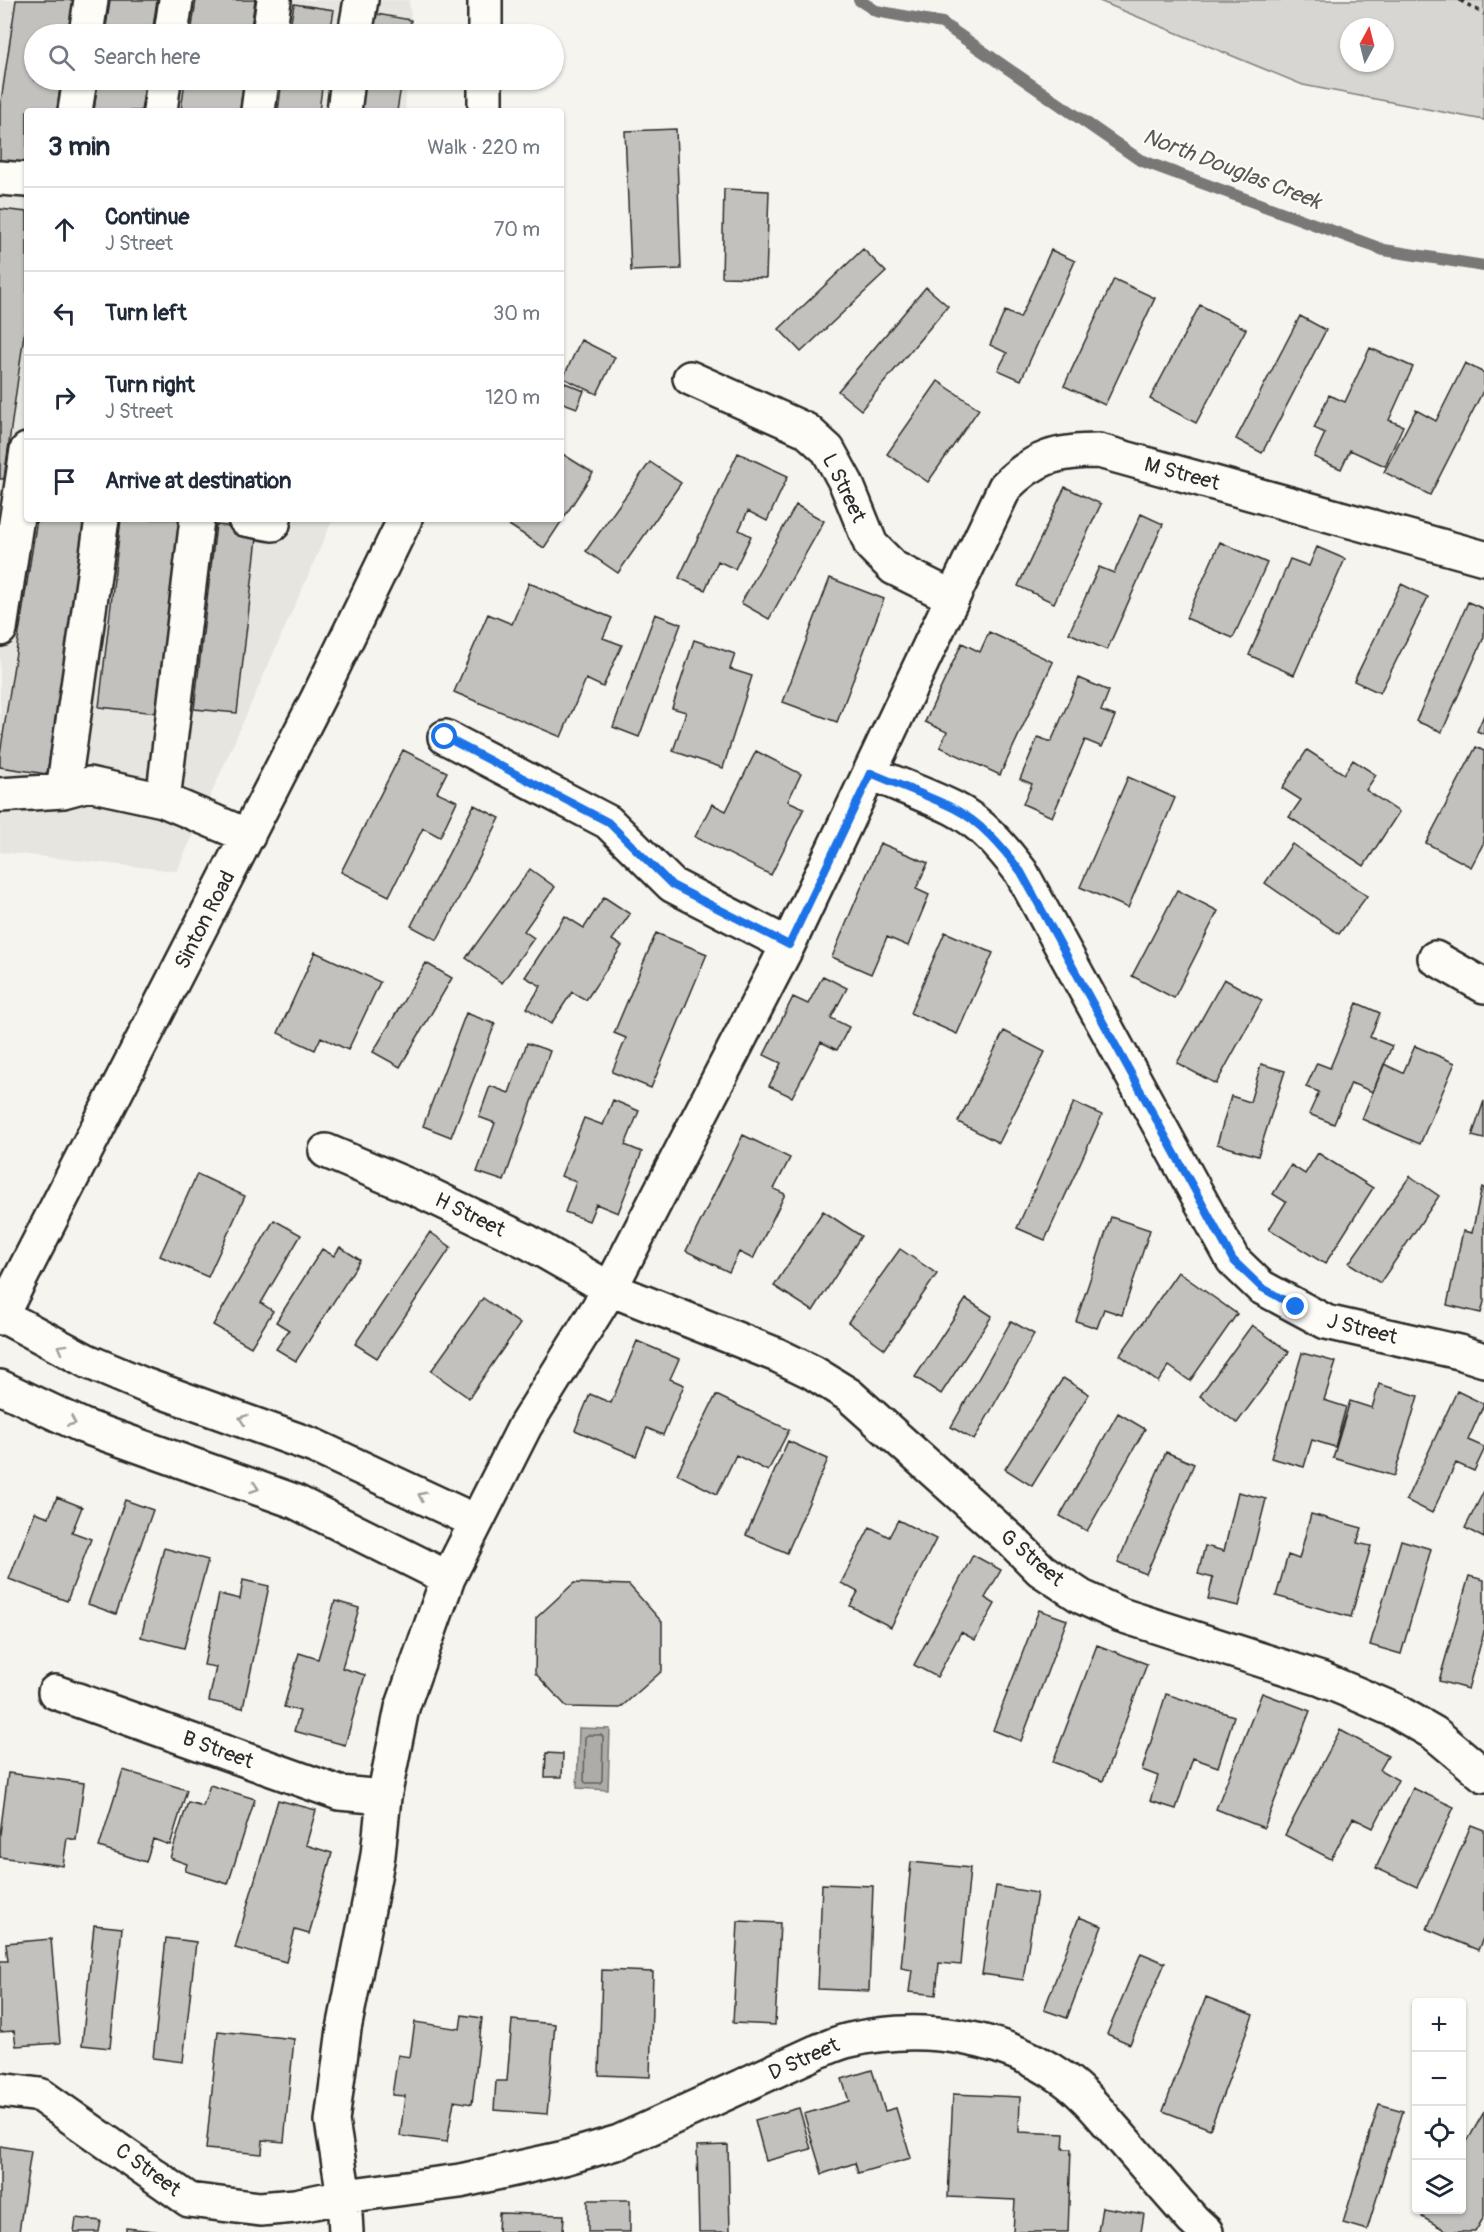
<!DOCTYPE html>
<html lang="en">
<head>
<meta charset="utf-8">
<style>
  :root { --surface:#fff; --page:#f6f6f7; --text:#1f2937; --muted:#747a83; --line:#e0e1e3 }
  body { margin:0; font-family:Pangolin,sans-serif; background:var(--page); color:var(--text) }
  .controls { position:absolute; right:18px; bottom:18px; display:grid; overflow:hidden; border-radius:6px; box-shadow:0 2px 4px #0004 }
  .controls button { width:54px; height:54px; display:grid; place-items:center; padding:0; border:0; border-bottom:2px solid var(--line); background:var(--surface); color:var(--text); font:30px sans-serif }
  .compass { position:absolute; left:1340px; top:18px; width:54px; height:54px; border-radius:50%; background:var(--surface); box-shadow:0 2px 4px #0004; rotate:7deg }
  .stop { position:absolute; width:18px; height:18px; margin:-14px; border:4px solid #1a73e8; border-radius:50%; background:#fff }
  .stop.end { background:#1a73e8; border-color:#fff; box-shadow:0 2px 6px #0008 }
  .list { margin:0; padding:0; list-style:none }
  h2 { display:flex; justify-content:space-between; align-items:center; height:78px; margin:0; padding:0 24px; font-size:26px }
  h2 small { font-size:20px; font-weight:400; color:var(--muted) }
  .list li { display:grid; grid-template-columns:39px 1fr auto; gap:18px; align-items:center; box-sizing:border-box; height:84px; padding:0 24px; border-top:2px solid var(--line) }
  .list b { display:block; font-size:22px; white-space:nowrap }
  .list p { margin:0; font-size:20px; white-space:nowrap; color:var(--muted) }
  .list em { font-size:20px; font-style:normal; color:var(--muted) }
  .icon { flex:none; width:33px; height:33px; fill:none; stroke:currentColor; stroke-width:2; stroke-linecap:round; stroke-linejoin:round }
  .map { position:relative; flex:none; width:1484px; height:2232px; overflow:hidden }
  .search { position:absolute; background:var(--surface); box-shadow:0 2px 4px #0004; left:24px; top:24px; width:540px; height:66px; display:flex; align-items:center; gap:15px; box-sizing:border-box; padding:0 21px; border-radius:33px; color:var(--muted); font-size:22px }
  .panel { position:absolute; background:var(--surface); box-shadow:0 2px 4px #0004; left:24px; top:108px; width:540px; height:414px; border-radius:6px }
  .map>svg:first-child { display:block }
</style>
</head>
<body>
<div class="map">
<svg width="1484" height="2232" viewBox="0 0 1484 2232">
  <rect width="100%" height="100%" fill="#f5f4ef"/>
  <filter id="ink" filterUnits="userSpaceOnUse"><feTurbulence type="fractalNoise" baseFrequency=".0167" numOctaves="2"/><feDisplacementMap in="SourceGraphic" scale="12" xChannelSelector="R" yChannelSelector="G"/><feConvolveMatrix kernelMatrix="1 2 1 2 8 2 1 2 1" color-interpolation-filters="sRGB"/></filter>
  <g filter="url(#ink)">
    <path fill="#e6e5e0" d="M0,0H409L411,20L410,34H34V80H407L405,111H27V519H333L177,871L0,852Z"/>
    <path fill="#d7d6d2" stroke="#81807e" stroke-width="1.5" fill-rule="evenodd" d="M1097,0H1484V120L1303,85ZM1349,27H1385V63H1349Z"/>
    <path fill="#adaca9" stroke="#797877" stroke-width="1.5" d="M579,1728L610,1729L608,1790L577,1788Z"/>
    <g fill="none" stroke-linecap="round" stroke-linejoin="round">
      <path stroke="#5f5f5d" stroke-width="1.5" d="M588,1735H601L603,1737L602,1780L600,1783H586L584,1781L585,1737Z"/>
      <path stroke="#797877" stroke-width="12" d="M859,0L876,11L942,23L1140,160L1384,250L1484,266"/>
    </g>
    <path fill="#c2c1be" stroke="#2b2b2b" stroke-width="1.5" d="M16,0H73L68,34H34V80H61L57,111H27V167L0,163V108Z
      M110,0H157L152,34H105Z
      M196,0H255L250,34H191Z
      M294,4L334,10L330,34H289Z
      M371,13L411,20L409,34H368Z
      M98,80H146L141,111H94Z
      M185,80H244L240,111H181Z
      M282,80H323L319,111H278Z
      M361,80H402L397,111H356Z
      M676,129L681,269L631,271L625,131Z
      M724,189L769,191L766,278L722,277Z
      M0,209L27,212V313L4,479H0Z
      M863,249L886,272L801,352L779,329Z
      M1051,250L1075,261L1021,380L998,370L1007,353L990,345L1005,311L1020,318Z
      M1114,279L1155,298L1105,405L1064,386Z
      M926,287L948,306L861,410L838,391Z
      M1200,305L1246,329L1196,423L1150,399Z
      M1300,316L1326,330L1262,453L1236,439Z
      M581,340L615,357L597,394L563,378Z
      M1370,348L1413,367L1389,420L1403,426L1385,466L1350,450L1341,469L1314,457L1325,433L1314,428L1329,395L1345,402Z
      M1465,363L1484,373V389L1430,495L1384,472L1416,410L1436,421Z
      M938,381L979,409L928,482L887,454Z
      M563,382L584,391L577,408L561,402Z
      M561,453L593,473L544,548L506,523L509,519H561Z
      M738,453L788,476L767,521L748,511L739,530L751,536L735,569L718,561L705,590L679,578Z
      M650,462L681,483L618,573L586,551Z
      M1065,487L1101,504L1054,603L1018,586Z
      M796,505L824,521L769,619L741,603Z
      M1141,514L1163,524L1107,650L1069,633L1099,567L1114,573Z
      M37,519H87L47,774L0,767V754Z
      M121,519H180L157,713L99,707Z
      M216,525L258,529L237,713L194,709Z
      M1220,542L1267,563L1233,638L1186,618Z
      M1317,547L1345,559L1294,675L1249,655L1290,559L1309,566Z
      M830,578L884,599L837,722L783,702Z
      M529,583L612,618L603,638L622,645L603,687L586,679L561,737L454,692L488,614L512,624Z
      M1401,584L1428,597L1380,693L1354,681Z
      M1468,602L1484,609V637L1442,732L1416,721Z
      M655,614L681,624L639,737L613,727Z
      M989,632L1053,662L1000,775L940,747L947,732L925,722L962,643L980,652Z
      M694,640L735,654L730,669L752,676L723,768L673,751L686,712L672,708Z
      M1079,678L1109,691L1101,711L1115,716L1102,747L1085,740L1052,817L1023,804L1032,784L1020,779L1038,737L1051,742Z
      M1484,715V734L1477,731Z
      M1476,747L1484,751V842L1471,867L1426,843Z
      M403,750L447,772L437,792L457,801L440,837L423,828L389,896L341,872Z
      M1307,750L1344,774L1353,760L1376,775L1366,790L1399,812L1364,866L1289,817L1301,800L1282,788Z
      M756,751L801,774L788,801L804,808L771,875L695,837L712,804L726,811Z
      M1128,777L1175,798L1128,908L1080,887Z
      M474,805L500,818L437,940L411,926Z
      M880,843L928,863L916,889L929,895L908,946L887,937L871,974L832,957Z
      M1292,844L1367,896L1339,934L1265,883Z
      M530,869L555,887L524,931L534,938L502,983L466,958Z
      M1177,890L1218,911L1174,998L1132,976Z
      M604,897L630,914L612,940L622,946L586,1000L572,992L551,1024L527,1008L541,986L525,977L565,916L584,928Z
      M945,932L993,953L957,1034L910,1013Z
      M656,933L707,954L651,1088L612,1072L626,1038L614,1033Z
      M315,952L380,982L348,1050L321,1037L315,1050L278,1033Z
      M426,963L452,978L400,1067L373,1052Z
      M823,976L847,988L831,1018L849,1027L837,1050L821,1042L792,1097L769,1086L781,1063L764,1055L793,997L808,1004Z
      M1224,979L1262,1000L1216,1084L1177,1063Z
      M1357,1003L1380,1013L1370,1037L1392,1046L1373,1092L1351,1083L1334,1124L1309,1114L1319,1092L1306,1087L1317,1063L1330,1068Z
      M466,1013L495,1024L451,1137L423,1126Z
      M1004,1031L1045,1052L999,1143L958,1122Z
      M527,1043L550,1051L504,1181L477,1172L495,1123L479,1117L490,1086L509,1093Z
      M1415,1046L1455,1063L1420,1144L1362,1119L1384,1064L1403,1073Z
      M1261,1064L1285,1071L1258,1156L1217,1144L1231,1096L1250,1102Z
      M613,1100L639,1111L625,1145L642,1152L618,1213L596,1204L589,1221L565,1212L576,1182L561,1176L584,1118L603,1125Z
      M1484,1101V1139L1472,1136Z
      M1074,1102L1102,1115L1045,1240L1017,1228Z
      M743,1135L790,1158L774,1189L785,1194L753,1259L739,1252L729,1272L686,1251Z
      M1318,1153L1373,1188L1325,1264L1269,1229L1286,1202L1273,1194L1291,1165L1305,1174Z
      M197,1174L245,1196L208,1277L160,1256Z
      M1410,1176L1439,1196L1380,1283L1349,1263Z
      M1482,1187L1484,1188V1302L1481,1313L1447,1305L1463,1231L1472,1233Z
      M823,1211L861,1236L813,1311L774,1286Z
      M1111,1217L1150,1230L1122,1315L1104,1309L1097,1328L1076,1321Z
      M274,1220L301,1235L261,1303L273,1311L251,1347L213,1325Z
      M430,1232L451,1247L377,1358L355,1344Z
      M340,1247L360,1260L296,1361L276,1349L289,1330L276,1322L322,1249L334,1256Z
      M900,1249L937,1274L885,1349L848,1322Z
      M1178,1272L1237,1314L1190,1381L1169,1366L1158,1382L1120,1355Z
      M483,1298L520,1324L469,1398L431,1371Z
      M966,1299L992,1316L941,1394L915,1377Z
      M1011,1321L1034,1334L974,1440L951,1427Z
      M1252,1325L1289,1352L1237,1423L1200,1396Z
      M637,1341L679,1359L670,1379L684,1385L663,1435L647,1428L636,1456L575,1430L590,1394L611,1403Z
      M1302,1353L1336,1362L1324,1400L1346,1407L1335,1447L1312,1440L1304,1467L1271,1458Z
      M1063,1378L1089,1394L1032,1486L1005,1469Z
      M1379,1384L1418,1396L1394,1476L1333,1458L1350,1401L1372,1408Z
      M1457,1391L1484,1404L1468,1440L1484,1447V1450L1474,1471L1456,1463L1432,1513L1406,1500Z
      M716,1395L789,1430L768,1471L736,1455L717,1494L677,1474Z
      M1118,1413L1145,1429L1087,1531L1060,1516Z
      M788,1441L828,1459L787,1553L746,1535Z
      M1166,1452L1194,1464L1146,1574L1118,1562Z
      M1484,1491V1538L1465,1528Z
      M1238,1492L1266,1499L1239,1606L1208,1599L1213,1578L1198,1574L1205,1546L1224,1551Z
      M57,1497L82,1507L72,1532L91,1539L67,1601L9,1579L35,1512L49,1517Z
      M125,1500L153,1510L116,1614L88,1604Z
      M1311,1514L1362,1528L1357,1543L1371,1546L1351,1617L1276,1596L1288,1555L1299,1559Z
      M898,1520L936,1539L891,1627L850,1606L858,1592L841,1583L870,1527L889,1537Z
      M1401,1540L1431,1549L1401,1654L1370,1645Z
      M164,1548L208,1560L184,1648L141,1637Z
      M973,1555L1001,1570L985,1598L995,1604L975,1640L961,1632L937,1677L914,1665Z
      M1469,1576L1484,1580V1632L1468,1689L1439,1681Z
      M243,1580L269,1586L243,1708L209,1701L216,1667L204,1665L219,1594L240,1599Z
      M574,1583L629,1585L662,1622V1671L620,1708L567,1707L535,1673L536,1618Z
      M335,1601L359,1608L342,1668L365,1675L345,1745L294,1731L300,1711L284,1707L299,1653L318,1659Z
      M1039,1610L1067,1620L1021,1741L993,1730Z
      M1097,1645L1147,1664L1103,1781L1053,1762Z
      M1262,1693L1310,1711L1264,1828L1216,1809Z
      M1166,1694L1234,1716L1218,1767L1193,1758L1176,1809L1150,1801L1158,1776L1142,1770Z
      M1340,1730L1388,1756L1380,1770L1398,1780L1373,1828L1353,1818L1331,1859L1285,1835Z
      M546,1753L563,1754L562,1777H545Z
      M123,1770L187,1790L170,1845L153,1839L146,1862L99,1847Z
      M8,1773L84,1783L76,1840L67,1838L63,1866L0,1857V1834Z
      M210,1785L255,1799L228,1884L185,1871L187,1864L170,1858L188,1802L203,1806Z
      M1413,1788L1454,1807L1417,1887L1376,1868Z
      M278,1800L316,1810L306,1845L332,1853L309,1934L295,1930L286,1962L235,1948Z
      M1471,1825L1484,1830V1936L1478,1950L1427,1929Z
      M911,1862L970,1868L961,1965L939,1963L936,1995L909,1992L912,1970L901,1968Z
      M822,1884L873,1886L869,1991L818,1989Z
      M996,1886L1037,1893L1023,1980L982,1974Z
      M1079,1917L1102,1926L1067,2018L1044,2010Z
      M738,1921L780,1923L775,2025L733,2023Z
      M94,1925L122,1928L110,2048L82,2045Z
      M166,1938L196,1942L183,2062L153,2058Z
      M51,1939L60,2043L16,2046L14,2031L0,2032V1961H8L6,1943Z
      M1141,1953L1165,1963L1130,2044L1107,2034Z
      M602,1970L653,1972L650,2077L599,2075Z
      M1206,1997L1253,2015L1210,2129L1163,2111Z
      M462,2015L482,2018L472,2104L454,2101L447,2142L400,2136L405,2096L392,2095L398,2055L410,2057L415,2022L460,2029Z
      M512,2020L555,2024L547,2114L494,2110L496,2081H507Z
      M218,2031L294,2039L284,2142L263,2140L262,2154L206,2149Z
      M872,2070L885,2111L896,2108L911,2158L858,2173L855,2163L822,2174L804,2114L849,2101L842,2079Z
      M953,2094L1020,2097L1019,2132L1064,2134L1063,2149H1071L1068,2232H1013L1015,2200L948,2197Z
      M1379,2104L1403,2111L1367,2230L1343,2223Z
      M799,2108L811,2149L766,2161L755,2120Z
      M1484,2112V2217L1475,2232H1448L1422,2217L1426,2210H1462V2150Z
      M728,2145L730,2232H699L697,2146Z
      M0,2146L31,2151L19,2232H0Z
      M588,2200H630V2232H588Z
      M1102,2207L1144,2214L1141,2232H1098Z
      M499,2213L564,2215L563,2232H498Z
      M76,2218L101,2221L99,2232H74Z
      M126,2228L163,2232H126Z"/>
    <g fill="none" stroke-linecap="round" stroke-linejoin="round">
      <defs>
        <path id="minor" d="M86,34L91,0
          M171,34L176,0
          M269,34L274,0
          M355,34L361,0
          M485,34V0
          M75,111L80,80
          M160,111L164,80
          M258,111L262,80
          M344,111L348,80
          M485,111V80
          M0,178L27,180
          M690,378L806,430L828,450L846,483L871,545L894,568L952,597
          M245,519L273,524L274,519
          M0,629L27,450
          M445,737L608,822L672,885L788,945
          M871,773C898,785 927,795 953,808C981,822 1002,847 1021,872L1233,1260L1261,1287L1326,1322L1459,1352L1484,1360
          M63,791L102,519
          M0,795L63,791L89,784L163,800L248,836
          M163,800L197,519
          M1435,958L1484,986
          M326,1151L419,1190L528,1242L610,1289L777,1355L812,1372L849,1395L1013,1542L1041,1570L1082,1597L1121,1615L1321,1679L1357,1694L1394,1710L1434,1733L1484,1775
          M1,1315L87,1361L144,1385L314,1446L475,1521
          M0,1318L318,698L405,519
          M0,1387L83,1426L294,1501L448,1578
          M55,1692L339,1793L384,1797
          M0,2090L40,2095L189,2200L260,2209L295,2206L344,2196L460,2181L564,2158L619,2142L816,2052C827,2048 839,2042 850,2040C922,2023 1004,2036 1064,2079C1085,2094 1101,2115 1118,2134C1143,2163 1168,2192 1193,2220L1206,2232
          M346,2232L344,2196L332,2121L344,2029L370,1899L378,1855L384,1797L402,1708L448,1578L525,1426L610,1289L788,945L1005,487C1035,457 1057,451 1099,451L1484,558"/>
      </defs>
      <use href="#minor" stroke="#2b2b2b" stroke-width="38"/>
      <path stroke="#2b2b2b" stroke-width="4" stroke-dasharray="4.5 4.5" stroke-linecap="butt" d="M1460,0L1484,14"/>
      <use href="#minor" stroke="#fdfcf7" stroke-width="33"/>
    </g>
    <defs><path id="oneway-chevron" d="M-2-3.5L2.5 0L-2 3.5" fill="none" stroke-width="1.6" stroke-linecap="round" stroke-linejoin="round" transform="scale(1.5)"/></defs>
    <g stroke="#9e9e9b">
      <use href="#oneway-chevron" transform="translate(62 1348) rotate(-151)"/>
      <use href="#oneway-chevron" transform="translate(243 1419) rotate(-160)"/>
      <use href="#oneway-chevron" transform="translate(72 1422) rotate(24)"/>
      <use href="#oneway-chevron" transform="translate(255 1488) rotate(19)"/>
      <use href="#oneway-chevron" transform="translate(422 1496) rotate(-155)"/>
    </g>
  </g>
  <g fill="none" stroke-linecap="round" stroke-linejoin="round" filter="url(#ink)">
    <path stroke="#1a73e8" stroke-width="8" d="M445,737L608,822L672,885L789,945L871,773C898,785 927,795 953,808C981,822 1002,847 1021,872L1233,1260L1261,1287L1296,1307"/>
  </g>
  <g text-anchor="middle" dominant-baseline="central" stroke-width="4.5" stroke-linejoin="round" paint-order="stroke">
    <g font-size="21" fill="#2b2b2b" stroke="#fdfcf7">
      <text transform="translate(1182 474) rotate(15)">M Street</text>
      <text transform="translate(844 488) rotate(64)">L Street</text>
      <text transform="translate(205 920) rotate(-63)">Sinton Road</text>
      <text transform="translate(470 1215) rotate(26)">H Street</text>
      <text transform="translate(1362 1329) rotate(14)">J Street</text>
      <text transform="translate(1032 1558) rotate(40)">G Street</text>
      <text transform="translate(218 1750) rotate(20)">B Street</text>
      <text transform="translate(804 2059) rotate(-24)">D Street</text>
      <text transform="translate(148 2170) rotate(36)">C Street</text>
    </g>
    <g font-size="22" font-style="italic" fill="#585857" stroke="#fdfcf7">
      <text transform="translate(1232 169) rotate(21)">North Douglas Creek</text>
    </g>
  </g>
</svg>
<div class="controls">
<button>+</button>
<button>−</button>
<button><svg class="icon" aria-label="locate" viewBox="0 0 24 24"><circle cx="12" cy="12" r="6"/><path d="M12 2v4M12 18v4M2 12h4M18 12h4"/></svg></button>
<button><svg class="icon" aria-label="layers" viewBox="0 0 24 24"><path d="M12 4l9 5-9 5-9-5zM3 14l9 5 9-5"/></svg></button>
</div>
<svg class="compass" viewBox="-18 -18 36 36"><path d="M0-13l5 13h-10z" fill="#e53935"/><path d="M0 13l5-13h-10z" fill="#747a83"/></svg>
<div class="stop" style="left:445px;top:737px"></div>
<div class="stop end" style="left:1296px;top:1307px"></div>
<div class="search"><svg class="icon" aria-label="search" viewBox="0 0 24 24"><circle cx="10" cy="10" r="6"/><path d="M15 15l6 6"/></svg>Search here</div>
<section class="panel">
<h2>3 min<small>Walk · 220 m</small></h2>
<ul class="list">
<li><svg class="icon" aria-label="ahead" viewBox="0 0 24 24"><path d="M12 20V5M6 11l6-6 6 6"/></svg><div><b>Continue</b><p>J Street</p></div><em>70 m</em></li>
<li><svg class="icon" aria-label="left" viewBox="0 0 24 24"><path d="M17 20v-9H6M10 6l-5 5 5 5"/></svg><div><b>Turn left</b></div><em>30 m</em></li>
<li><svg class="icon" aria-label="right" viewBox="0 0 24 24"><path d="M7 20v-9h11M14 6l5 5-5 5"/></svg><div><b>Turn right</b><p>J Street</p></div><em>120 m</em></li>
<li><svg class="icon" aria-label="arrive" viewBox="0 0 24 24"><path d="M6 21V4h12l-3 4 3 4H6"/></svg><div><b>Arrive at destination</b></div></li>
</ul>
</section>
</div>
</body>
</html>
